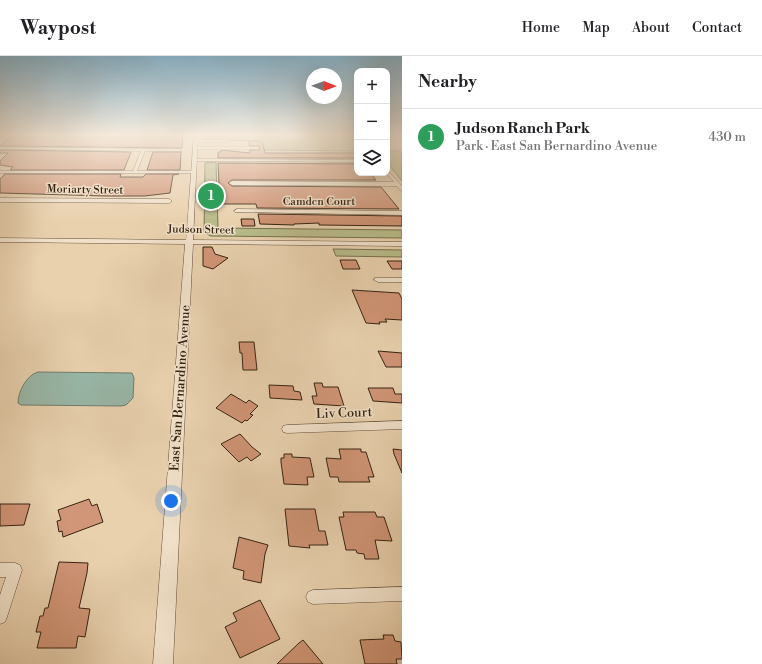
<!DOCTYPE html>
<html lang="en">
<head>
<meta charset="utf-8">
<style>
  :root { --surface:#fff; --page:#f6f6f6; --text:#202124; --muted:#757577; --line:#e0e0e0; --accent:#0f766e }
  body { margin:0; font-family:"Libre Bodoni",serif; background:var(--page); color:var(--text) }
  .controls { position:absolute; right:12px; top:12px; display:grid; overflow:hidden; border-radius:8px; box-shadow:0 4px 16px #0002 }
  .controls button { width:36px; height:36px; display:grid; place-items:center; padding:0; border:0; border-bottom:1px solid var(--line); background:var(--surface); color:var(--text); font:20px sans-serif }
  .compass { position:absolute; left:306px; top:12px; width:36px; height:36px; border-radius:50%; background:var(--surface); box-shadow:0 4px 16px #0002; rotate:91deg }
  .you { position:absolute; left:171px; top:445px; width:14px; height:14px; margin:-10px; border:3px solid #fff; border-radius:50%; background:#1a73e8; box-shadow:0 0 0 6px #1a73e833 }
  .badge { display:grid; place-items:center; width:26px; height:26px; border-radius:50%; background:var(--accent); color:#fff; font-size:13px; font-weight:700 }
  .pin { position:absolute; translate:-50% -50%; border:2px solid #fff; box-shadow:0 1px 4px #0006 }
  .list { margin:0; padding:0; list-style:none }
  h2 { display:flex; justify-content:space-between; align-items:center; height:52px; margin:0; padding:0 16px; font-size:17px }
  h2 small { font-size:13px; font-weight:400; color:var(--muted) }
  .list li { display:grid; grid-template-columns:26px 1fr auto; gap:12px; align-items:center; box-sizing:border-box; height:56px; padding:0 16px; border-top:1px solid var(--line) }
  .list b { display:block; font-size:15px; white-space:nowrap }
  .list p { margin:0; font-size:13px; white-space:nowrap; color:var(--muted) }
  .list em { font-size:13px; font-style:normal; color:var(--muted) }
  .icon { flex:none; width:22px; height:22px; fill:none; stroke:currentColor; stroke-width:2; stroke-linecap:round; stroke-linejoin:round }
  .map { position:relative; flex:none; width:402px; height:608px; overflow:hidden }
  header { display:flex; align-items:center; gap:24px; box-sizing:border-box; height:56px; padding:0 20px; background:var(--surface); border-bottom:1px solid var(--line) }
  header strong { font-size:19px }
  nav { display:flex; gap:22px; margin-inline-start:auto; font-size:14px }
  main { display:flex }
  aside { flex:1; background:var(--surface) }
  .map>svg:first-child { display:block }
</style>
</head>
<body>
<header>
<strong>Waypost</strong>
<nav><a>Home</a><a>Map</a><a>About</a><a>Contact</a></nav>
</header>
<main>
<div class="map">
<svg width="402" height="608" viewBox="0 0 402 608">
  <rect width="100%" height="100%" fill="#e9d1ae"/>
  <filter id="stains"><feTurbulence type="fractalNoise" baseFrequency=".005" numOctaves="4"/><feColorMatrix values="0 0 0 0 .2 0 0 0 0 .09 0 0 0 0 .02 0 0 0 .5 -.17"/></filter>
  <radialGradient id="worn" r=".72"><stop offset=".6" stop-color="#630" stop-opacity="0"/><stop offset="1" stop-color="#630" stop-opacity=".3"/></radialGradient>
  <path fill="#b8bb89" stroke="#77704e" d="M205,80H357V95L263,94L261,85L205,84Z
    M387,95H400L402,97V125L387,106Z
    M216,106L218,172L402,174V182L211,180L204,177L205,107Z
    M333,193L402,194V201L336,200Z"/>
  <path fill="#98b7a8" stroke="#717c6c" d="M38,316L132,317L134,322L133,342L126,349L121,350L21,349L18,347C18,335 27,319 38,316Z"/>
  <path fill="#d19577" stroke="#362412" d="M12,80H183L182,92L0,90Z
    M249,85H262L265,97H357V102H218V96H221V94L250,97V94H260L259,90H249Z
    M0,94L131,96L124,114H10L13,111L0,109V105L8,97H0Z
    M153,96H181L180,114H147Z
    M218,107L357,108V118H371L376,124H232L228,127L232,130L381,131L399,153L257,152L256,148H220Z
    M5,118H121L120,121H143L146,118H179L173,119L170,137L145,140H105L0,137V123Z
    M258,158L402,160V170L319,169V167L294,168V169L260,168Z
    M241,163H254L255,170H242Z
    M203,191H212L215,198L228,202L213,213L203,210Z
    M340,204H356L360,213H343Z
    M387,205H402V213H392Z
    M352,234L399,237L402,243V264L385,263L387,266H379L380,268L366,267Z
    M239,286H254L257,314H243L242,297H240Z
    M378,295L402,297V311H386Z
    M314,327H322L323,331H338L344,350L314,348L312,340H317Z
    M269,329L293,330L294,335L300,336L302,344L270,342Z
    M368,332H393L395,338H402V347L373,345Z
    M231,338L246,347L249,344L258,350L250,358L253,359L247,365L245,364L242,367L216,352Z
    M240,378L252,391L261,398L251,405L247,401L239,406L221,388Z
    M339,393H361V396H366L374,421H368L370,426H339L338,421H330L326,402L341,403Z
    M393,393L402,394V417L394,398Z
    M284,398H292V401L310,402L314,421H307L308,429L284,428L281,406V402H284Z
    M89,443L92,450L97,448L103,466L63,481L62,475L59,476L57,465L61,464L58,454Z
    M0,448H30L24,469L0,470Z
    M285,453H315L319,475H325L328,489H309L310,492L289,490Z
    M343,456H375L377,461H384L392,485L375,484L379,503H365L364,498L357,497L356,494H346L339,461H344Z
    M239,481L268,489L265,498L261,527L243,523L244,515L233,512Z
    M59,506L88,507L87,517L79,552L90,553L85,581L78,580L76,592H37L41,576H36L40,560H43L45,552H48Z
    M260,544L280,583L240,602L225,571L237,565L233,557Z
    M383,579H393L395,585L401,586L402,603H396L397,608H365L360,584L384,583Z
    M303,584L323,608H277L299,587Z"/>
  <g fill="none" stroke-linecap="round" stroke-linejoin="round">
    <defs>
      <path id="service" d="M196,85H228
        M195,92H258"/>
      <path id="minor" d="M0,91L180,93L182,95H145L137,115H195L197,116L195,117H0V115H133L141,95L0,93Z
        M196,103L357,104V106L194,105Z
        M387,114L402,130V135L396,130L232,129L229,127L232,125L394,126L386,117Z
        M0,142L169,143L172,145L169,147L0,146Z
        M237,153L402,155V159L235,156L234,155Z
        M375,222H402V226H378L374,224Z
        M402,365V373L287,377L283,376L282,373L283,370L287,369Z
        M0,507H15L20,509L22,514L7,561L5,566L0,568V539L6,521H0Z
        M402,531V545L313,548L308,546L306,541L308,536L313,534Z"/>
      <path id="tertiary" d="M194,80H198L193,184L402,186V190L193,188L173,608H153L185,188L0,186V182L186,184Z"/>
    </defs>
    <use href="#service" stroke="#634f39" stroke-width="2.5"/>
    <use href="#minor" stroke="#634f39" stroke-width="1"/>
    <use href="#tertiary" stroke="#634f39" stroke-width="1"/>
    <use href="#service" stroke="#f1e1ca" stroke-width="2"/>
    <use href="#minor" fill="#f1e1ca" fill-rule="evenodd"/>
    <use href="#tertiary" fill="#f1e1ca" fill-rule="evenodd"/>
  </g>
  <linearGradient id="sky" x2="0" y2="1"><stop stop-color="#88b5ce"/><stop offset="0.48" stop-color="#f5eadb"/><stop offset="1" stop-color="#f5eadb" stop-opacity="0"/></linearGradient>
  <rect width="402" height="165" fill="url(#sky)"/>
  <g text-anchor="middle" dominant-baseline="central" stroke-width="3" stroke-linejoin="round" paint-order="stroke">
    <g font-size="11" fill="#362412" stroke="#f1e1ca">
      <text transform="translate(85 134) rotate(1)">Moriarty Street</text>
      <text x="319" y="146">Camden Court</text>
      <text transform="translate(201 174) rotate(1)">Judson Street</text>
    </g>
    <g font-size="13" fill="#362412" stroke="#f1e1ca">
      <text transform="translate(180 332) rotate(-86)">East San Bernardino Avenue</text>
      <text transform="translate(344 357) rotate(-2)">Liv Court</text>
    </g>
  </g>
  <rect width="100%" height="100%" filter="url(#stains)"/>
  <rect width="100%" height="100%" fill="url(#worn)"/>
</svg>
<div class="controls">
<button>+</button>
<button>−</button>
<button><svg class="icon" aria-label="layers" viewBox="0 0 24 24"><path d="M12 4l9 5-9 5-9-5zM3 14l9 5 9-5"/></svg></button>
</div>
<svg class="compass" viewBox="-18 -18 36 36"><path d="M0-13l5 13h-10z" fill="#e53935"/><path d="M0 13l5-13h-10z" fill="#757577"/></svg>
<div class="you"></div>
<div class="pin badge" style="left:211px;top:140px;background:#2e9e5b">1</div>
</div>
<aside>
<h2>Nearby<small></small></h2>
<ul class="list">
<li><span class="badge" style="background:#2e9e5b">1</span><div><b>Judson Ranch Park</b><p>Park · East San Bernardino Avenue</p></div><em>430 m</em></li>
</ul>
</aside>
</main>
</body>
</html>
